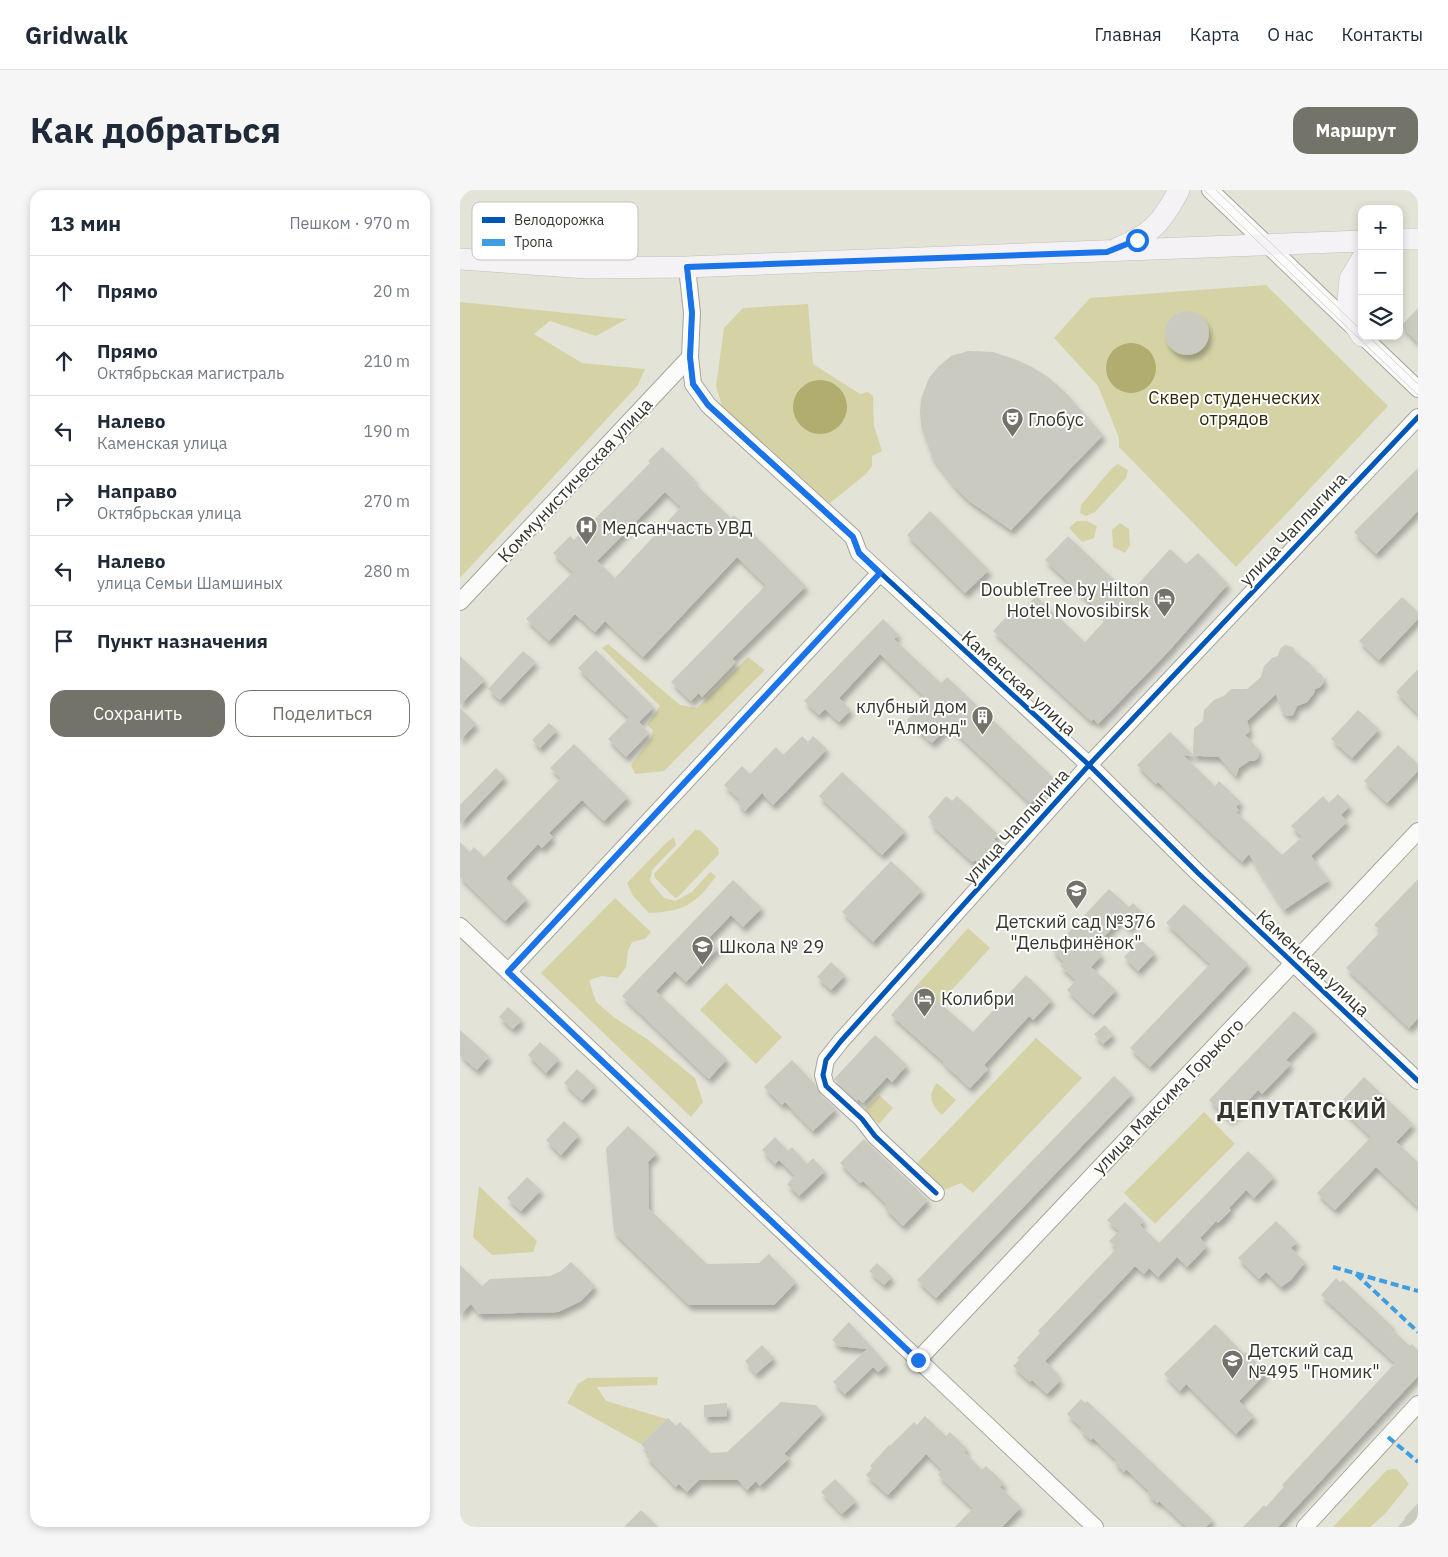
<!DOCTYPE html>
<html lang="ru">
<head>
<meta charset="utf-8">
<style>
  :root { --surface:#fff; --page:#f6f6f7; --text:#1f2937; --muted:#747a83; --line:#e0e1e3; --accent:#73736a }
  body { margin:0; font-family:"IBM Plex Sans",sans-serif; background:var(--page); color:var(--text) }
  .controls { position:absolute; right:15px; top:15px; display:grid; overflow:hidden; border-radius:10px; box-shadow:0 2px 8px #0003 }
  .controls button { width:45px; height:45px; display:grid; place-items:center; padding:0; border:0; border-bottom:1px solid var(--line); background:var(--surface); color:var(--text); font:25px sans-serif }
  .stop { position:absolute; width:15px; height:15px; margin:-11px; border:4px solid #1a73e8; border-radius:50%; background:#fff }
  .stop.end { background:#1a73e8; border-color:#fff; box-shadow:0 1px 5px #0008 }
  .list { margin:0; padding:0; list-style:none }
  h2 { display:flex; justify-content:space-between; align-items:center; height:65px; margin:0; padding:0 20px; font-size:21px }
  h2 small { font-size:16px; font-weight:400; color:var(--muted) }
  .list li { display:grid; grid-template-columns:32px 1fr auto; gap:15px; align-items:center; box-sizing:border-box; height:70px; padding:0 20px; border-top:1px solid var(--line) }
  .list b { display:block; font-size:19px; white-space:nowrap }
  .list p { margin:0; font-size:16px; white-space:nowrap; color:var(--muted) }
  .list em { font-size:16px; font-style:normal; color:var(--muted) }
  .actions { display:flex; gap:10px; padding:15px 20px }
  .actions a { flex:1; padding:11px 0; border:1px solid var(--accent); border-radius:15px; text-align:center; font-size:18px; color:var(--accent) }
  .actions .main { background:var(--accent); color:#fff }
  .icon { flex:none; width:28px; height:28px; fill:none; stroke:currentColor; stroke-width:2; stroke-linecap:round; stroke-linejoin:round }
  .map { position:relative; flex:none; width:958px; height:1337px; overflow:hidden; border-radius:15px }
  header { display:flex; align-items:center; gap:30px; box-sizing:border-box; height:70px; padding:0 25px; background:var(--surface); border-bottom:1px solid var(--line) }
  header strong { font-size:24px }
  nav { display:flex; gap:28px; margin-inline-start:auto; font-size:18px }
  .intro { display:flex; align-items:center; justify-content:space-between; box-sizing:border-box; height:120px; padding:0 30px }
  h1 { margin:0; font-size:35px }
  .button { padding:12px 22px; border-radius:15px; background:var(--accent); color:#fff; font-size:18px; font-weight:700 }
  main { display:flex; gap:30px; padding:0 30px }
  aside { flex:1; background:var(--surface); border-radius:15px; box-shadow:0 2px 8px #0003 }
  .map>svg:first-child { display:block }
</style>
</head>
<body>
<header>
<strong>Gridwalk</strong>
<nav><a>Главная</a><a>Карта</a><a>О нас</a><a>Контакты</a></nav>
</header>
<div class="intro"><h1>Как добраться</h1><a class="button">Маршрут</a></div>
<main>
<aside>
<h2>13 мин<small>Пешком · 970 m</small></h2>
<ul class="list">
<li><svg class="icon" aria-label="ahead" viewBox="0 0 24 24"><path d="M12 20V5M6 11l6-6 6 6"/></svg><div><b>Прямо</b></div><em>20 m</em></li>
<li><svg class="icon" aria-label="ahead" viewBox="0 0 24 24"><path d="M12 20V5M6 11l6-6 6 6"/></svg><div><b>Прямо</b><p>Октябрьская магистраль</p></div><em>210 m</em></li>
<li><svg class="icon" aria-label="left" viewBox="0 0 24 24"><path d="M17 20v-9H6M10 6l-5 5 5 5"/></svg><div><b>Налево</b><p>Каменская улица</p></div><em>190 m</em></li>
<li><svg class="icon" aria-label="right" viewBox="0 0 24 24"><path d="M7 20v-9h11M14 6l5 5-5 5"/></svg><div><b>Направо</b><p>Октябрьская улица</p></div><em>270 m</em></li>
<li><svg class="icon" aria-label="left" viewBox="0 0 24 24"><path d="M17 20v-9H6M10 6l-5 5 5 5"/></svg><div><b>Налево</b><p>улица Семьи Шамшиных</p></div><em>280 m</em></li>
<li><svg class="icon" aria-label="arrive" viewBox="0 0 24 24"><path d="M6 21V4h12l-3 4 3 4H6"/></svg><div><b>Пункт назначения</b></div></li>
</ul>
<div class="actions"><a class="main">Сохранить</a><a>Поделиться</a></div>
</aside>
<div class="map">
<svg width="958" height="1337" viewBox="0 0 958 1337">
  <defs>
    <filter id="shadow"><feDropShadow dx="3" dy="5.5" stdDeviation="2.5" flood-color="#0004"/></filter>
  </defs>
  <rect width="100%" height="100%" fill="#e3e3d8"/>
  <path fill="#d5d3a6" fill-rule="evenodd" d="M806,95L928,216L776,377L659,257V248L638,196L594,148L630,108Z
    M0,112L167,129L136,146L90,131L74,144L122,173L185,179L178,195L0,388Z
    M348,114L353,174L400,204L408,202L413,206L414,236L422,261L412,266V276L406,284L370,313L265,227L256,196L264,138L283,118ZM358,190L367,191L385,228C382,232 379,236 375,239C364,246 344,245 337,231C335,227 336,221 336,216C335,199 342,194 358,190Z
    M658,274L668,280L666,288L635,322L626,326L620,323L621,315L652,278Z
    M617,331H627L637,336L634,348L622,352L609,338Z
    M660,333L669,339L670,355L665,363L653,357L652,340Z
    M148,454L220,515L237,518L288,467L305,480L204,581L175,584L171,575L191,548L193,540L187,535L200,516L142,458Z
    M235,640H240L258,658L259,664L218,707L215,708L195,688L194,684Z
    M214,647L216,655L192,680L190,691L204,708L215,711L232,702L250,682L256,686C238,713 223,722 189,723L173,706L167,693L207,652Z
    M155,708L191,742L185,749L172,752L168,761L166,777L158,788L142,786L129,790L136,812L155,828L187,849L235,888L243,912L231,927L81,783Z
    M508,738L530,758L480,813L458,794Z
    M266,793L322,847L296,874L240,820Z
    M576,848L622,888L513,1003L501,993L484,1000L456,974Z
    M477,893L496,910L482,925C471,915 467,905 477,893Z
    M419,905L433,918L419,934L404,920Z
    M744,922L775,954L695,1034L664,1003Z
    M19,996L77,1051L73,1062L32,1065L13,1047Z
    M198,1187L197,1195L137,1197L146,1211L207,1229L181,1254L107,1213L118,1194L127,1188Z
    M937,1279L949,1294L925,1324L910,1337H873L927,1280Z"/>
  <path fill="#b0ad6f" d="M646 178a25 25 0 1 1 50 0a25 25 0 1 1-50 0Z
    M333 217a27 27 0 1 1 54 0a27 27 0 1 1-54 0Z"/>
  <path fill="#cacac1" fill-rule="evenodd" filter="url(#shadow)" d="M958,118V153L941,136Z
    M705 143a22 22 0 1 1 44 0a22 22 0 1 1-44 0Z
    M508,161L533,162L557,170L572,177L588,187L606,203L643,245L551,340L508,310L496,298L472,267L461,236L460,222L461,209L469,188L478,177L491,166Z
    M202,257L235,290L233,292L271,328L274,325L346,396L272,469L276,472L242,507L239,503L231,511L211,492L306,395L277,367L183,467L145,431L135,442L115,424L89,451L66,429L113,382L93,363L110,346L114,350L190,273L188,271ZM205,302L221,317L155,388L137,371Z
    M958,278V321L916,364L894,342Z
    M470,321L529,380L505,403L447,345Z
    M608,346L669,404L710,359L726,374L738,363L768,394L707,463L638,534L634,529L631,531L533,441L557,415L562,421L576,406L625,452L647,428L585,370Z
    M942,407L958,422V429L919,470L899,451Z
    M423,429L439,445L434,449L481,493L487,487L594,588L570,613L489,536L472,553L447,530L467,509L420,464L379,508L391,520L379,532L365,519L359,525L344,511Z
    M825,455L833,457L835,462L851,474L855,482L860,483L863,487L864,492L860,497L855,499L854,503L847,512L837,516L833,525L828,526L822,522L816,504L787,531L790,541L785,545L799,560L798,568L794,571H789L779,578L776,586L759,567L723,565L755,596L759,591L781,612L776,617L779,620L776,622L822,665L842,647L831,636L863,606L869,613L878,604L890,616L881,625L887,632L851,666L869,690L824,720L789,664L782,672L698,592L696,594L677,575L710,542L733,565L734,538L743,531L744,520L754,510L764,506L771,499H787L801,487L804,476L812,468L818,466L820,459Z
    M136,460L194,517L179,532L189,543L166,567L148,549L169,528L118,478Z
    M63,461L76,472L40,510L28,499Z
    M0,466L25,490L0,515Z
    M958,479V524L936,502Z
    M0,518L16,534L0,550Z
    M898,520L919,539L892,568L871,549Z
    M89,533L97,540L80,558L72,550Z
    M342,546L348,552L353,546L367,559L313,615L302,603L285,621L277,613L280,610L264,595L282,576L290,584L316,557L323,565Z
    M114,554L168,607L144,631L122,610L89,643L93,647L82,658L78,654L46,688L67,709L45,731L0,687V652L10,662L14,657L24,667L101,588L90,578Z
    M938,555L958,574V581L927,613L904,591Z
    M36,578L45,587L0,634V615Z
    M382,582L445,641L422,665L359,606Z
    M486,606L492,611L497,606L538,644L534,649L539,655L520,675L515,670L512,672L471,634L473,632L468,627Z
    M431,671L462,700L413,752L382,722Z
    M958,689V828L949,838L886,778L921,741L914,735Z
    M273,690L302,718L283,737L271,725L248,749L258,758L226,792L215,781L196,801L267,869L249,889L162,806Z
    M649,699L669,717L673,713L683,723L669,738L660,730L634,757L642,765L631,777L656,800L633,825L607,800L616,790L600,776L604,772L592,760Z
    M724,714L788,774L690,877L670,858L750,774L706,733Z
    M681,750L695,763L678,781L664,767Z
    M371,772L385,785L371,800L357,787Z
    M566,785L592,810L573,830L569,826L524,875L528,879L510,898L483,873L484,872L431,825L458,794L513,842Z
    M48,817L62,830L53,839L39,827Z
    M834,821L855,840L826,870L831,874L802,904L798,900L770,930L749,910Z
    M645,835L653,845L643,854L634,844Z
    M0,840L29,866L17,880L0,865Z
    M415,845L447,875L432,892L427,887L403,913L398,909L397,911L374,889Z
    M80,852L99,869L86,883L68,865Z
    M332,870L355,894L359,903L376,919L353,941L325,912L322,915L304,897Z
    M117,879L135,896L122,910L104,893Z
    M654,886L672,904L476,1108L457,1090Z
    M904,887L953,934L936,952L958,972V1017L916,977L875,1020L857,1003L911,947L878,915Z
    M104,931L119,945L101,965L86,950Z
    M168,936L197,963L188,972L189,1019L247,1074L299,1073L309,1064L336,1092L314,1115H229L154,1042L146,958Z
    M315,947L328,961L332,957L347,974L353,968L365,981L339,1006L327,994L335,986L319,970L315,974L302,960Z
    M404,949L468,1010L443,1036L424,1017L427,1015L403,991L400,993L380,973Z
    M788,961L814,987L794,1008L786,1000L769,1018L771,1020L758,1033L756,1031L740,1048L747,1056L727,1077L717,1067L698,1087L689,1078L684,1084L675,1076L585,1171L598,1184L596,1186L601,1190L587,1204L572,1190L570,1192L553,1176L559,1170L557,1168L580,1143L578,1141L657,1058L649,1051L659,1041L647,1030L665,1012L684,1031L680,1035L699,1053Z
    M67,987L81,1000L61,1021L47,1008Z
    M816,1031L837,1052L831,1058L845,1072L831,1090L821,1097L806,1082L799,1089L778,1068Z
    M111,1072L135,1096L121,1111L98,1122L19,1124L11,1114L0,1125V1075L22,1096L30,1089L90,1086L101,1081Z
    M417,1073L432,1087L424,1095L409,1081Z
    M876,1088L880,1092L883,1090L933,1137L931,1139L950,1156L952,1154L958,1160V1186L818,1337H783L804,1315L806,1317L820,1301L824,1297L822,1295L935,1173L861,1105Z
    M389,1132L427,1174L418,1182L413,1177L385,1204L373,1192L407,1159L379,1156L372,1150Z
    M755,1134L784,1164L786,1162L806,1183L779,1211L794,1226L776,1244L726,1194L720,1201L704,1184Z
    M302,1155L314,1168L296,1184L285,1171Z
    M621,1209L625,1213L627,1211L753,1330L746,1337H727L699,1311L697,1313L687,1304L689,1301L666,1279L664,1282L654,1272L656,1270L633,1248L631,1250L620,1240L622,1238L607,1224Z
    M321,1212L356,1215L363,1223L324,1264L329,1268L300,1296L296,1291L287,1300L278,1290H239L227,1302L219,1294L216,1297L186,1266L189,1263L181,1254L208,1228L216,1236L220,1232L250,1263L267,1262Z
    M267,1213V1226L244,1227V1215Z
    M465,1226L486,1246L490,1242L507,1259L504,1262L522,1280L526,1276L544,1293L540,1297L561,1317L542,1337H495L513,1318L478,1285L482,1280L466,1264L428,1305L406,1285L412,1278L410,1276L429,1255L430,1256L454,1232L457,1235Z
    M375,1289L396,1311L382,1324L361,1302Z
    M958,1313V1337H938L945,1329L944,1328Z
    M181,1320L198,1337H164Z"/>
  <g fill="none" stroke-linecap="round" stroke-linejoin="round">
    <defs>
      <path id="minor" d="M750,0L958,199
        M227,77L232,123L230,167L233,194L248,215L393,347L399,363L629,575L738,683L958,891
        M0,412L230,167
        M0,736L635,1337
        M48,782L420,383
        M476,1003L415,946L402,929L366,896L363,885L366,870L381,851L629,575L958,227
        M458,1170L958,641
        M845,1337L958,1214"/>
      <path id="major" d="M939,49H958
        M658,58C692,44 702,32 719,0
        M0,69L127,78L227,77L902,51
        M902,69L890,89L888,110L891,129L902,146"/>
    </defs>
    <use href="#minor" stroke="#a5a59d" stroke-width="18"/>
    <use href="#major" stroke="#c1c1bb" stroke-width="22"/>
    <use href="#minor" stroke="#fbfbf9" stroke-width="16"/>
    <use href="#major" stroke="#f4f2f4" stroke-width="21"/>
    <path stroke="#d5d5d2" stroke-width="1" d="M744,0L958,205
      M756,0L902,141
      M908,146L958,194"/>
    <path stroke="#3e9ee1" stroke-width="4" stroke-dasharray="8 4" stroke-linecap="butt" d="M873,1077L958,1101
      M896,1084L958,1142
      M928,1247L958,1272"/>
    <defs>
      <path id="cycleway" d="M227,77L232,123L230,167L233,194L248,215L393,347L399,363L629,575L738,683L958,891
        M476,1003L415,946L402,929L366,896L363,885L366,870L381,851L629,575L958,227"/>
    </defs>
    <use href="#cycleway" stroke="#fff" stroke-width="8"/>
    <use href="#cycleway" stroke="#0057b8" stroke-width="5"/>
  </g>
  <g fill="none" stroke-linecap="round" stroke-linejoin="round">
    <path stroke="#1a73e8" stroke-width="6" d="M458,1170L48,782L420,383L399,363L393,347L248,215L233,194L230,167L232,123L227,77L647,62L677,50"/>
  </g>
  <defs>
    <symbol id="theatre-pin" viewBox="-11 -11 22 30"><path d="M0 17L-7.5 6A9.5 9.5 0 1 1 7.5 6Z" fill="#73736a" stroke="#fff"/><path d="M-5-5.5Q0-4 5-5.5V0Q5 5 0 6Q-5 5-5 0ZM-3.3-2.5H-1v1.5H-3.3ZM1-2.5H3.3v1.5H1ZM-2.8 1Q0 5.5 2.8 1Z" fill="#fff"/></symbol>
    <symbol id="hospital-pin" viewBox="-11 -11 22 30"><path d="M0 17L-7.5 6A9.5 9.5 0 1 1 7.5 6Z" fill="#73736a" stroke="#fff"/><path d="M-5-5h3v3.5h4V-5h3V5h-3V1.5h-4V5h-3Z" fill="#fff"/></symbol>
    <symbol id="hotel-pin" viewBox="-11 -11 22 30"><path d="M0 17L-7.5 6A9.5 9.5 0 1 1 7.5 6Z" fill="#73736a" stroke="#fff"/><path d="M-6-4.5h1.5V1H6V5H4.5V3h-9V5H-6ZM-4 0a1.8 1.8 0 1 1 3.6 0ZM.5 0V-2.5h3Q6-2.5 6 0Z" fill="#fff"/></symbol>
    <symbol id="building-pin" viewBox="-11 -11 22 30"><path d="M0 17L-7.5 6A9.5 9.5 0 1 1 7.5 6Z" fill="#73736a" stroke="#fff"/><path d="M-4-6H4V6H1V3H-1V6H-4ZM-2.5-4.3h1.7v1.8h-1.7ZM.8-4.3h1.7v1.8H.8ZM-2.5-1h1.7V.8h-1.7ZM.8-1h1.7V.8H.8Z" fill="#fff"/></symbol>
    <symbol id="school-pin" viewBox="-11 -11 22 30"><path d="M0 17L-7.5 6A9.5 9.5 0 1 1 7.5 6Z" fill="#73736a" stroke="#fff"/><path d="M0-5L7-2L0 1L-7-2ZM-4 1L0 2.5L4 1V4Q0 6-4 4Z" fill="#fff"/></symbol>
  </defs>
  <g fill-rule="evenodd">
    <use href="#theatre-pin" x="540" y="216" width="25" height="34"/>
    <use href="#hospital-pin" x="114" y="324" width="25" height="34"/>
    <use href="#hotel-pin" x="692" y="396" width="25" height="34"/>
    <use href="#building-pin" x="510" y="514" width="25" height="34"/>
    <use href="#school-pin" x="604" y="688" width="25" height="34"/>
    <use href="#school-pin" x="230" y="744" width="25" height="34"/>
    <use href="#hotel-pin" x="452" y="796" width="25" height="34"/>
    <use href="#school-pin" x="760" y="1158" width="25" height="34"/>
  </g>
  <g text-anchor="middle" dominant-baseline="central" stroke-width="4" stroke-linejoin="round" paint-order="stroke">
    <g font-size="18" fill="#2e2c06" stroke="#fff">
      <text x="774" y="207">Сквер студенческих<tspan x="774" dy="21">отрядов</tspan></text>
    </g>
    <g font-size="18" fill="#36362e" stroke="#fff" text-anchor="start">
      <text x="568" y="229">Глобус</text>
      <text x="142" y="337">Медсанчасть УВД</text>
      <text x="689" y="399" text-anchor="end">DoubleTree by Hilton<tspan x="689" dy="21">Hotel Novosibirsk</tspan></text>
      <text x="507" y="516" text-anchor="end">клубный дом<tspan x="507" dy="21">"Алмонд"</tspan></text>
      <text x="616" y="731" text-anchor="middle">Детский сад №376<tspan x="616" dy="21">"Дельфинёнок"</tspan></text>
      <text x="259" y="756">Школа № 29</text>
      <text x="481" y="808">Колибри</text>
      <text x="788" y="1160">Детский сад<tspan x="788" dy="21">№495 "Гномик"</tspan></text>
    </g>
    <g font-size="18" fill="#36362e" stroke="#fff">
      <text transform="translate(115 290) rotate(-47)">Коммунистическая улица</text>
      <text transform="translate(833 339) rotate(-47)">улица Чаплыгина</text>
      <text transform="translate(559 493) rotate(42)">Каменская улица</text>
      <text transform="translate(556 636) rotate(-48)">улица Чаплыгина</text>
      <text transform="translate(853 773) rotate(43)">Каменская улица</text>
      <text transform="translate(708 906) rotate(-46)">улица Максима Горького</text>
    </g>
    <g font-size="22" font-weight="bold" letter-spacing="1" fill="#36362e" stroke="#fff">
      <text x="842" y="919">ДЕПУТАТСКИЙ</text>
    </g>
  </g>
  <rect x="12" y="12" width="166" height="58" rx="8" fill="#fff" stroke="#c3c3c0" stroke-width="1"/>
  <rect x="22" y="27" width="23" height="6" fill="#0057b8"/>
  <rect x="22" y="49" width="23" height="7" fill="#3e9ee1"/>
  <g font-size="14" fill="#36362e">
    <text x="54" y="35">Велодорожка</text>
    <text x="54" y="57">Тропа</text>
  </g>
</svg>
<div class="controls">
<button>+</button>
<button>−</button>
<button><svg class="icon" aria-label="layers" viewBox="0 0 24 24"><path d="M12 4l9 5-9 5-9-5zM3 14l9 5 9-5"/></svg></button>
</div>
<div class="stop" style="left:677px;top:50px"></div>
<div class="stop end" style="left:458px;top:1170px"></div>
</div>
</main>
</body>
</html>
